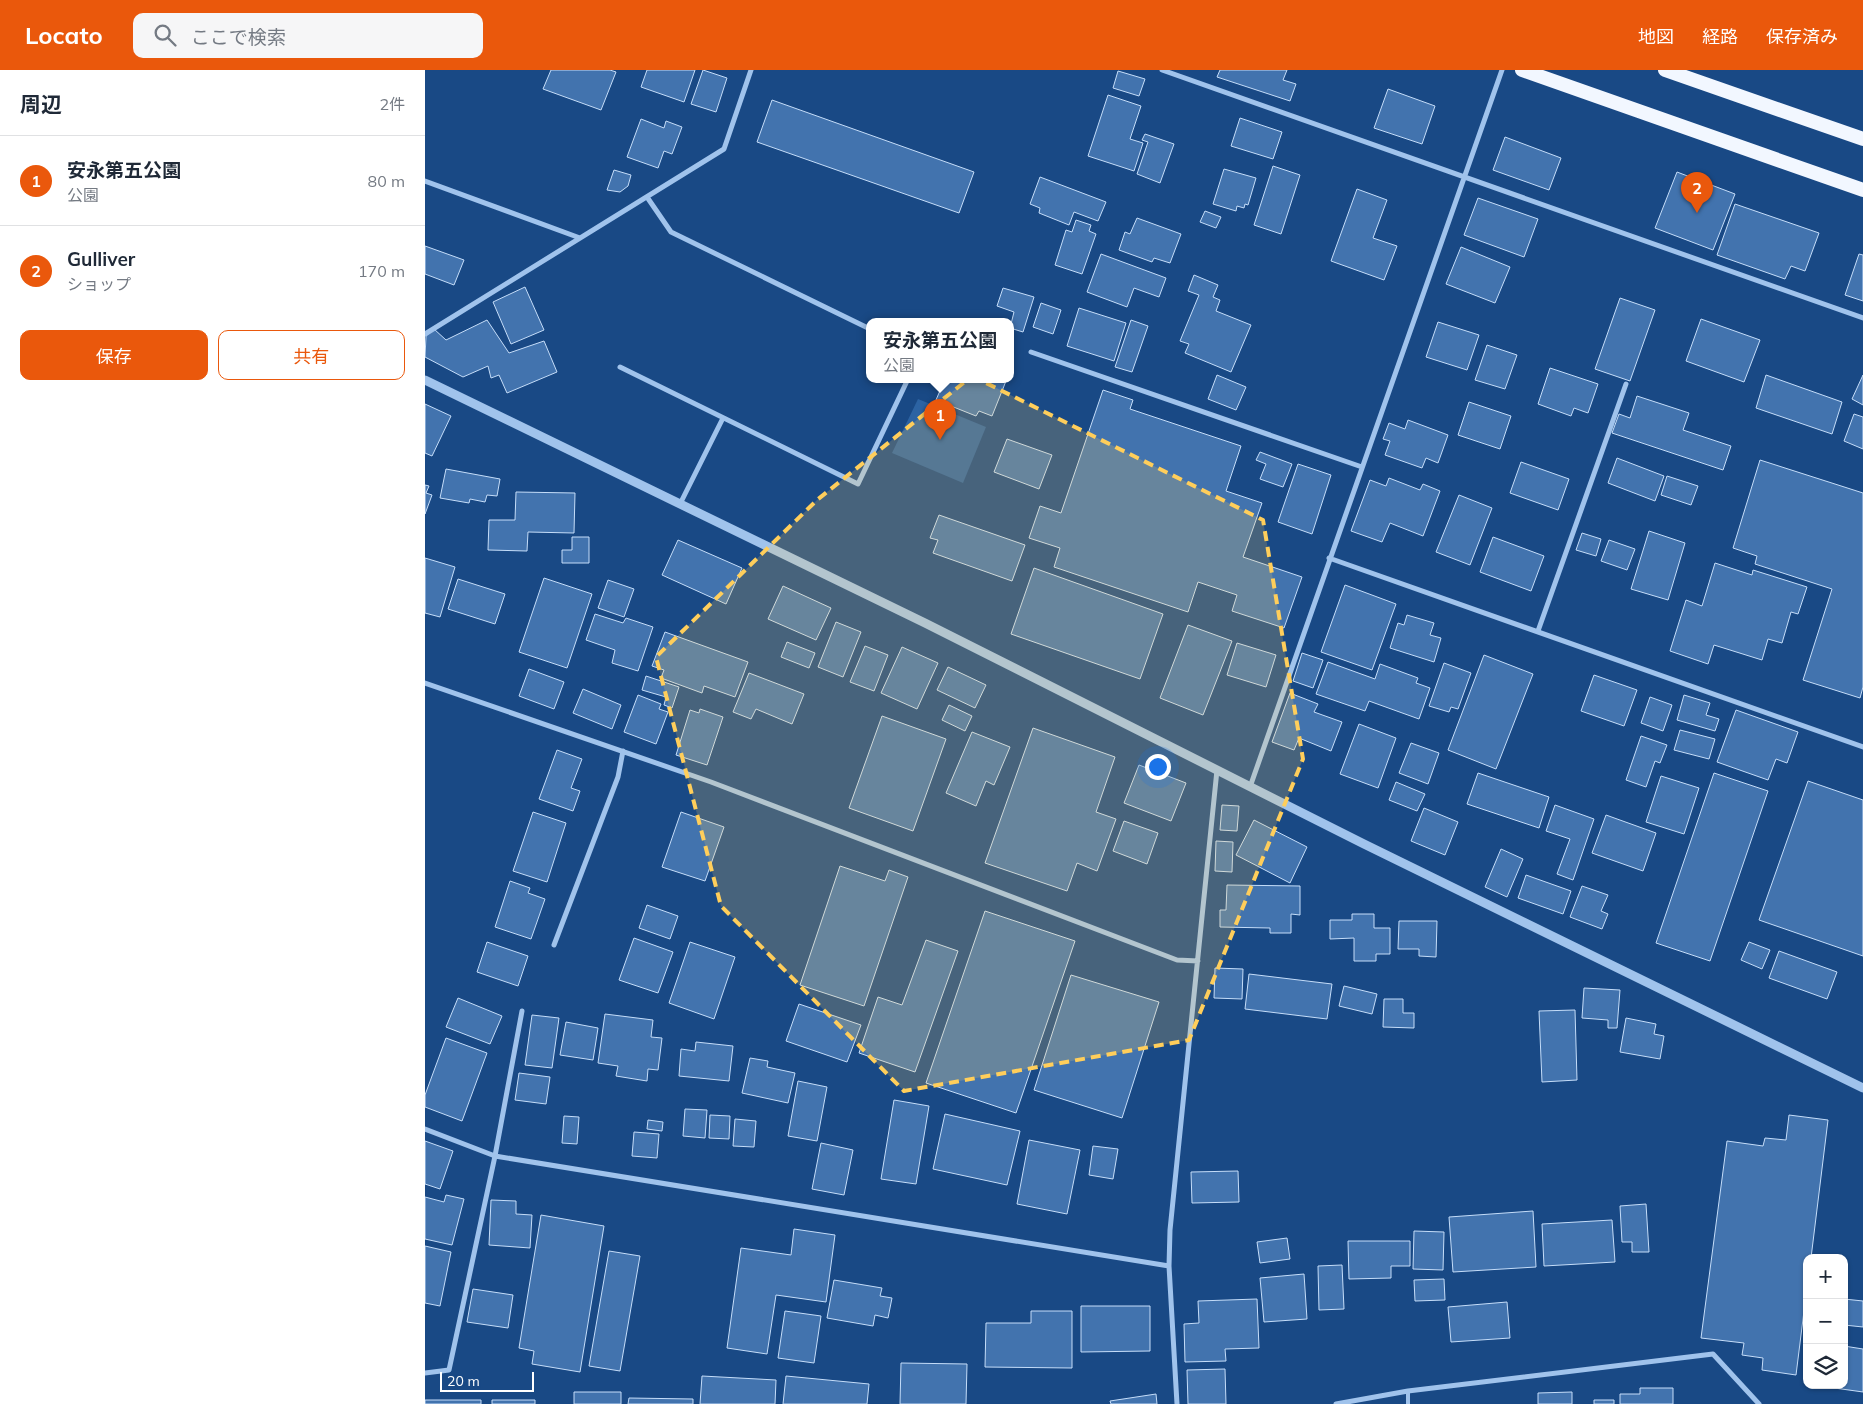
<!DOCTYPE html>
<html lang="ja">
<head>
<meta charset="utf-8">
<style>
  :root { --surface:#fff; --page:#f6f6f7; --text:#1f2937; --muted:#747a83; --line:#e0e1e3; --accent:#ea580c }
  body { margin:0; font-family:Mulish,"Noto Sans JP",sans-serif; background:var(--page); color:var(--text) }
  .controls { position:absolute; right:15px; bottom:15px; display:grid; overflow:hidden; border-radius:10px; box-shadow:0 1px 4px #0004 }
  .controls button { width:45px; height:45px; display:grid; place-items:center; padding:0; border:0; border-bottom:1px solid var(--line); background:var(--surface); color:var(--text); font:25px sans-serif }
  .scale { position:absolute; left:15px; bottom:12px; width:94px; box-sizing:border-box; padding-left:5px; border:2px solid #fff; border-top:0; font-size:14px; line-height:18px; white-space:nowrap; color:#fff; -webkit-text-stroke:4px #194985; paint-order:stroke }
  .you { position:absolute; left:732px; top:696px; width:18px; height:18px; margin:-12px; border:4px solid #fff; border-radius:50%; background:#1a73e8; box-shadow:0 0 0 8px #1a73e833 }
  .badge { display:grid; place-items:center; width:32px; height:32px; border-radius:50%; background:var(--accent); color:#fff; font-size:16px; font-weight:700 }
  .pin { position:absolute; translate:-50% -41px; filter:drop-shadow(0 1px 2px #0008) }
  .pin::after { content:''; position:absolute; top:26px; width:18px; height:15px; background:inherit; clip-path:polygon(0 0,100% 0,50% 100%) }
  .popup { position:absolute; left:441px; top:248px; width:148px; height:65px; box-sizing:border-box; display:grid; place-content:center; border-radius:10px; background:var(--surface); filter:drop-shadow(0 1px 4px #0005); font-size:16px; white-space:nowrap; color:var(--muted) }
  .popup b { font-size:19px; color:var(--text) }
  .popup::after { content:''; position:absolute; left:50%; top:100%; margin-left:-10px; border:10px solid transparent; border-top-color:var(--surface) }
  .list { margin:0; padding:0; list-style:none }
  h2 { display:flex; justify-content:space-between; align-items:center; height:65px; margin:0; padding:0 20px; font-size:21px }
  h2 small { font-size:16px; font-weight:400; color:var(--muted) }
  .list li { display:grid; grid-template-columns:32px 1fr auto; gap:15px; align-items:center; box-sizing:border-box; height:90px; padding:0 20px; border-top:1px solid var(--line) }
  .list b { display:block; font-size:19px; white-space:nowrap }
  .list p { margin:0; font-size:16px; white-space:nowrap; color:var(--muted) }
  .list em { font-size:16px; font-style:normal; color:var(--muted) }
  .actions { display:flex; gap:10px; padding:15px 20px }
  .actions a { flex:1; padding:11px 0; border:1px solid var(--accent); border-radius:10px; text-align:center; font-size:18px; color:var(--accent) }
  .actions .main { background:var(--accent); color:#fff }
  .icon { flex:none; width:28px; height:28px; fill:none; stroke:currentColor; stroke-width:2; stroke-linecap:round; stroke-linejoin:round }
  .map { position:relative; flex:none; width:1438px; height:1334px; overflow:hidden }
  header { display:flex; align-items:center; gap:30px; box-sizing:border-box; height:70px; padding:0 25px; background:var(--accent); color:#fff }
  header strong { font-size:24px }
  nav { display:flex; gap:28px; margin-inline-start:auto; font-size:18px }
  .search { width:350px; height:45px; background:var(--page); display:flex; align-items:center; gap:12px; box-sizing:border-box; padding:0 18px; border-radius:10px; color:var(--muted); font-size:19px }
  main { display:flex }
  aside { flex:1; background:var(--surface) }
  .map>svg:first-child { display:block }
</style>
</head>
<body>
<header>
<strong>Locato</strong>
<div class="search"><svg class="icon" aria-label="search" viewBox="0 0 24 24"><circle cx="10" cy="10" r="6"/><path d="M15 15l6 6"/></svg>ここで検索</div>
<nav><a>地図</a><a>経路</a><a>保存済み</a></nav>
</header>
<main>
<aside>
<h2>周辺<small>2件</small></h2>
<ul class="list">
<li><span class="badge">1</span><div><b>安永第五公園</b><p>公園</p></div><em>80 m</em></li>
<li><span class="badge">2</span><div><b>Gulliver</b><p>ショップ</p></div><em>170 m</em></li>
</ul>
<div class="actions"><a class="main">保存</a><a>共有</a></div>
</aside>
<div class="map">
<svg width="1438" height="1334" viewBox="0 0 1438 1334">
  <rect width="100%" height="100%" fill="#194985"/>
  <path fill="#2c63a3" d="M493,329L561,357L538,413L467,383Z"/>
  <path fill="#4273ae" stroke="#c5ddf9" d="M126,0H185L191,2L176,40L118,19Z
    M222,0H270L259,32L216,17Z
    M278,0L302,8L291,42L266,34Z
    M795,0H862L858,10L871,14L865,31L792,7Z
    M693,1L720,9L714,26L688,18Z
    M963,19L1010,36L997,74L949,58Z
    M683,25L716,36L705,69L718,73L709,101L663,86Z
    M347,30L549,102L534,143L332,72Z
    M815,48L857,62L848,89L806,76Z
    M216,49L239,58L241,51L257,57L247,84L239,81L233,98L202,87Z
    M720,64L749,74L735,113L712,104L723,72L717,70Z
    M1080,67L1136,88L1124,120L1068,100Z
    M848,96L875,105L856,164L829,155Z
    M799,99L831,108L823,135L820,134L819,138L812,136L811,141L788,134Z
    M189,100L206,105L203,116L195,122L182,120Z
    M1252,102L1310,124L1288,180L1230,158Z
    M615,107L681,132L673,151L649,142L644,155L614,143L615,138L605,134Z
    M932,119L962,130L948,168L972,176L959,210L906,191Z
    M1053,128L1113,149L1099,187L1039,165Z
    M1310,134L1394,163L1380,201L1366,196L1360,209L1292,185Z
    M780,141L796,147L791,158L775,152Z
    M712,148L756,164L745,193L729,188L727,192L694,180L700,162L705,164Z
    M651,150L666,155L664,161L671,164L657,204L630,195L641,160L647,162Z
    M0,176L39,190L29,215L0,204Z
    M1036,177L1085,197L1070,233L1021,214Z
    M676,184L741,208L734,227L709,218L702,237L662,222Z
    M1434,184L1438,185V231L1420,225Z
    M769,205L793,215L788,227L795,230L791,241L826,255L806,302L760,283L764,274L755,271L774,225L763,221Z
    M100,217L119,260L86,274L68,232Z
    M578,218L609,227L598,262L585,258L589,242L572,236Z
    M1195,228L1230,240L1205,311L1170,299Z
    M616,233L636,240L628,264L608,257Z
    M654,238L701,253L689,291L642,276Z
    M1276,249L1335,270L1319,312L1261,291Z
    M62,250L84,283L119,271L132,302L82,323L74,305L66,308L63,296L38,307L0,287L1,266L9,259L21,270Z
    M706,250L723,256L707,302L690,297Z
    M1013,252L1054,265L1042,300L1001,287Z
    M1062,275L1092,285L1080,319L1050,310Z
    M1125,298L1173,314L1163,343L1149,338L1146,346L1113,334Z
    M792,305L821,317L811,340L783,329Z
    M1341,305L1417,332L1407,364L1331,338Z
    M1438,305V335L1427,329Z
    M520,309H546L555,312L556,309L581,311L567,346L554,341L551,346L511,330Z
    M678,320L708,330L705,339L816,376L801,421L837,433L818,487L877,507L859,558L807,541L812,525L773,512L763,542L629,497L635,478L604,468L615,436L636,443Z
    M1212,326L1264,343L1258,360L1306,376L1298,400L1187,363L1194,344L1205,348Z
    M1044,332L1086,346L1075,379L1033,365Z
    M0,334L26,346L7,386L0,383Z
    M1429,344L1438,347V379L1419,371Z
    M983,350L1023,365L1013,393L1001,388L997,398L960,385L965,371L958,369L964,353L980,359Z
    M582,369L627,385L614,419L569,402Z
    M835,382L867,394L858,417L835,409L841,394L831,390Z
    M1192,388L1239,406L1230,431L1183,413Z
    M1335,390L1438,423V617L1435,628L1378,610L1407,519L1330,494L1332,486L1308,478Z
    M1096,392L1144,409L1133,440L1085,423Z
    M873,394L906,405L887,464L853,452Z
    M21,399L75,409L72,426L62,425L60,432L45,429L44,433L15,428Z
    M1242,406L1273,416L1266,435L1236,425Z
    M964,408L995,420L998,414L1015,421L998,466L965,453L957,472L926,461L945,410L961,416Z
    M0,415L4,416L1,423L7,425L0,444Z
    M91,422L150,423L149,463L103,462L102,481L63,480L64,450H90Z
    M1034,425L1067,438L1045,495L1011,482Z
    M514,445L600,475L587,511L508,483L513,470L505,468Z
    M1224,461L1260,473L1243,530L1206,519Z
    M1157,463L1176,469L1171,486L1151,480Z
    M147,467H164V493H137V480H147Z
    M1068,467L1119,486L1106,521L1055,502Z
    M253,470L317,498L301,534L237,505Z
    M1184,470L1210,479L1202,500L1176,491Z
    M0,488L30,497L15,547L0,543Z
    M1290,493L1327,505L1328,500L1382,517L1373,544L1366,542L1357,573L1343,569L1337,590L1289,575L1283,594L1245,581L1261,530L1277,536Z
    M609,498L738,544L715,609L586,564Z
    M119,508L167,524L142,598L94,582Z
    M33,509L80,524L70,554L23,539Z
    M183,510L209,519L199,547L173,538Z
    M920,515L971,534L947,600L896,582Z
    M358,516L406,538L391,570L343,549Z
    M170,544L198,553L201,548L228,557L213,601L187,593L190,580L161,570Z
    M982,545L1009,553L1005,565L1016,568L1009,592L965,578L973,553L979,555Z
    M411,552L436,562L418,607L393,597Z
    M763,555L807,571L778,645L735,628Z
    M240,562L323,592L310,627L279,616L277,623L236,608L239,600L227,596Z
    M362,572L390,583L384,598L356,587Z
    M812,573L851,585L841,617L802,605Z
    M440,576L463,585L449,621L425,612Z
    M477,577L513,593L492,639L456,623Z
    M877,583L898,590L888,618L868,611Z
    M1059,585L1108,604L1071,699L1023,680Z
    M903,592L950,609L955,594L993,608L991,613L1005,618L994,649L944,631L940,641L891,624Z
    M1019,593L1046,603L1033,639L1026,637L1024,642L1004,636Z
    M523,597L561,615L550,638L512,620Z
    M104,599L139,612L129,639L94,626Z
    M324,603L379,624L367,654L331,639L326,649L308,642Z
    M1169,605L1212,620L1199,656L1156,641Z
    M221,606L254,617L247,638L239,635L241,627L217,620Z
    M158,619L196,635L187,659L148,643Z
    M865,623L893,634L889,642L917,652L906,681L874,668L869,680L847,672Z
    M213,625L236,634L234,639L243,642L231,674L199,662Z
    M1259,625L1285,633L1281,645L1294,649L1290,661L1252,650Z
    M1225,627L1247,635L1238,661L1216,653Z
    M524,635L547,646L540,661L517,650Z
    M275,639L298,647L282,695L251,685L265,640L274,643Z
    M1311,640L1373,662L1362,693L1351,689L1343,710L1292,692Z
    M457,646L521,669L488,761L424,738Z
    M934,654L971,668L953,718L915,704Z
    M608,658L690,687L671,742L691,749L672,801L652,793L642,821L560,793Z
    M1255,660L1290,669L1284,689L1249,680Z
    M547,662L585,677L569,715L561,711L551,736L521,723Z
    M1216,666L1242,675L1235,693L1230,691L1221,717L1201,710Z
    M986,673L1014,683L1003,714L974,703Z
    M132,680L157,689L146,718L155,721L148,741L114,729Z
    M714,695L761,713L746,751L699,733Z
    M1053,703L1124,727L1114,758L1042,734Z
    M1289,703L1343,721L1285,891L1231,873Z
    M1236,706L1274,718L1259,764L1221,752Z
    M1383,711L1438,730V886L1334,850Z
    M971,712L1000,724L992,741L964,730Z
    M797,735L814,736L812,761L795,760Z
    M1130,735L1169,749L1148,810L1132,804L1145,769L1121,761Z
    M999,738L1033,752L1020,785L986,771Z
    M108,742L141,753L122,812L88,801Z
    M256,742L299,757L280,811L237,797Z
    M1181,745L1231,763L1218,801L1167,783Z
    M829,750L882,777L865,813L811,785Z
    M699,751L733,763L722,794L688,781Z
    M791,771L808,772L807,802L790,801Z
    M1076,779L1098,789L1082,827L1060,817Z
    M415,796L460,811L464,800L483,807L439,936L375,915Z
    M1101,805L1146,821L1138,844L1093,828Z
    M85,811L105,818L103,823L120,829L106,869L70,857Z
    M802,815L875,816V845L866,844V863H845V858L795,857V840H801Z
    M1157,816L1183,825L1176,841L1183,844L1177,859L1145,847Z
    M222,835L253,846L245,869L214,858Z
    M560,841L650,871L591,1043L501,1013Z
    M927,844H949V858H965V884H951V891H929V868L905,869V850H927Z
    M974,851H1012L1011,887L994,886V879H973Z
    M209,868L248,882L233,923L194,910Z
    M501,870L533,881L490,1002L434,983L453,927L477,935Z
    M62,872L103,886L93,916L52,902Z
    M265,872L310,887L289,949L244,933Z
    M1324,872L1345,880L1337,899L1316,890Z
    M1354,881L1412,902L1402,929L1344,908Z
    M790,898L818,899L817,929L789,928Z
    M824,904L907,914L902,949L820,939Z
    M646,905L734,932L697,1048L609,1020Z
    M919,916L952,924L947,944L914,936Z
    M1159,918L1195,920L1192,958H1183V950L1157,948Z
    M33,928L77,946L65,974L21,957Z
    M959,929H978V943H989V958L958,957Z
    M374,934L436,955L422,992L361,971Z
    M1150,940L1152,1010L1117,1012L1114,941Z
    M180,944L228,950L226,967L237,968L233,1000L223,999L222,1011L191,1006L193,996L173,993Z
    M107,945L134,948L127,998L100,995Z
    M1201,948L1231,954L1229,964L1239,966L1235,989L1195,982Z
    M141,952L173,958L168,990L135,985Z
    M21,968L62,983L37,1051L0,1037V1025Z
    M271,972L308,976L304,1011L254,1006L256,979L270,981Z
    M325,988L343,991L342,997L370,1003L363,1033L317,1023Z
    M94,1003L125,1007L121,1034L90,1030Z
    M373,1011L402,1017L392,1071L363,1066Z
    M469,1030L504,1036L491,1114L456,1109Z
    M260,1039L282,1040L280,1068L258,1066Z
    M520,1044L595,1061L582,1115L508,1099Z
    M285,1045L305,1046L304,1069L284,1068Z
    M1364,1045L1403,1050L1386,1188H1382V1217L1371,1305L1337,1300L1338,1288L1317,1285L1319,1273L1276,1268L1302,1071L1338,1076L1340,1068L1361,1070Z
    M139,1046L154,1047L152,1074L137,1073Z
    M310,1049L331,1051L329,1077L308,1076Z
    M223,1050L238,1052L237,1061L222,1059Z
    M209,1062L234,1064L232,1088L207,1086Z
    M604,1070L655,1080L642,1144L592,1134Z
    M0,1071L28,1081L15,1119L0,1114Z
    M396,1073L428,1080L419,1125L387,1119Z
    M668,1076L693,1079L688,1109L664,1105Z
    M813,1101L814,1132L767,1133L766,1102Z
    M21,1125L39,1129L27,1175L0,1169V1127L19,1132Z
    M66,1130L91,1131V1144L107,1145L105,1178L64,1175Z
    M1221,1134L1224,1182H1207V1172H1197L1195,1136Z
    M1108,1141L1111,1197L1028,1202L1024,1147Z
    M116,1145L179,1156L155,1302L107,1294L109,1281L94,1278Z
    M1187,1150L1190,1192L1119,1196L1117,1154Z
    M369,1159L410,1165L401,1232L351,1225L342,1284L302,1278L316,1178L366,1185Z
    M989,1161L1019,1162L1018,1200L988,1199Z
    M862,1168L865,1189L835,1193L832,1172Z
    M923,1171H985V1196H966V1208L924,1209Z
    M0,1176L26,1182L15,1236L0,1233Z
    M184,1181L215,1186L195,1301L164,1296Z
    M917,1195L919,1239L894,1240L893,1196Z
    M879,1204L882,1249L839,1252L835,1208Z
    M1019,1209L1020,1230L990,1231L989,1210Z
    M409,1210L457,1218L455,1226L467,1228L463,1248L450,1245L448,1256L402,1248Z
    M48,1219L88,1225L83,1258L42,1252Z
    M832,1229L834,1278L800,1279L801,1291L760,1292L759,1254L774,1253L773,1231Z
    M1419,1229L1438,1231V1257L1419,1255Z
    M1082,1232L1085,1268L1026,1272L1023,1237Z
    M656,1236H725V1281L656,1282Z
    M360,1241L396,1246L389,1293L353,1288Z
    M606,1241H647V1298L560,1297L561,1253H606Z
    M1419,1276L1438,1279V1322L1388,1315H1419Z
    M476,1293L542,1294L541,1334H475Z
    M800,1299L801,1334H763L762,1300Z
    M277,1306L351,1310L350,1334H275Z
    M361,1306L444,1314L442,1334H358Z
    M1215,1318H1248V1334H1195V1324H1215Z
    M149,1322H196V1334H149Z
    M1147,1322V1334H1113V1323Z
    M731,1324L732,1334H686L685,1331Z
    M204,1328L268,1329V1334H203Z
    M0,1330H56V1334H0Z
    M67,1330H110V1334H67Z
    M1169,1330H1189V1334H1169Z"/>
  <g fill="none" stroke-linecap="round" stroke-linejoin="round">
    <path stroke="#a0c3ec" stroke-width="4" d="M983,1334V1321"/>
    <path stroke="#a0c3ec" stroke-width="5" d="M737,0L1438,248
      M0,111L155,168
      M222,127L246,162L445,259
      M0,264L299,79L326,0
      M606,282L937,397
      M195,297L433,414L483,309
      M255,434L298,348
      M904,488L1438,677
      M1113,561L1201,314
      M0,613L286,712L752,890L773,891
      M825,717L1077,0
      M129,875L193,707L198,681
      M0,1059L70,1086L744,1196
      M0,1303L24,1300L70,1086L97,941
      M752,1334L744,1196L745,1160L792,700
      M911,1334L983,1321L1288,1284L1334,1334"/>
    <path stroke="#a0c3ec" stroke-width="9" d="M0,310L500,553L939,774L1438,1018"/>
    <path stroke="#f2f7ff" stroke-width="14" d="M1097,0L1438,120
      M1240,0L1438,69"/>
  </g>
  <path fill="#ffce5b" fill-opacity="0.2" stroke="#ffce5b" stroke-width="4" stroke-dasharray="10 6" stroke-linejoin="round" d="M547,306L838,450L878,689L764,970L479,1021L296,836L231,587L392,430Z"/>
</svg>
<div class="controls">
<button>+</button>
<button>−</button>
<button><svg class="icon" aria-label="layers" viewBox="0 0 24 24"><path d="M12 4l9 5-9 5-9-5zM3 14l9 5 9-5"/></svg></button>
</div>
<div class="scale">20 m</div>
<div class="you"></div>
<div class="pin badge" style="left:515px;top:370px">1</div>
<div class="popup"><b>安永第五公園</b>公園</div>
<div class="pin badge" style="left:1272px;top:143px">2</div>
</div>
</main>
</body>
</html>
